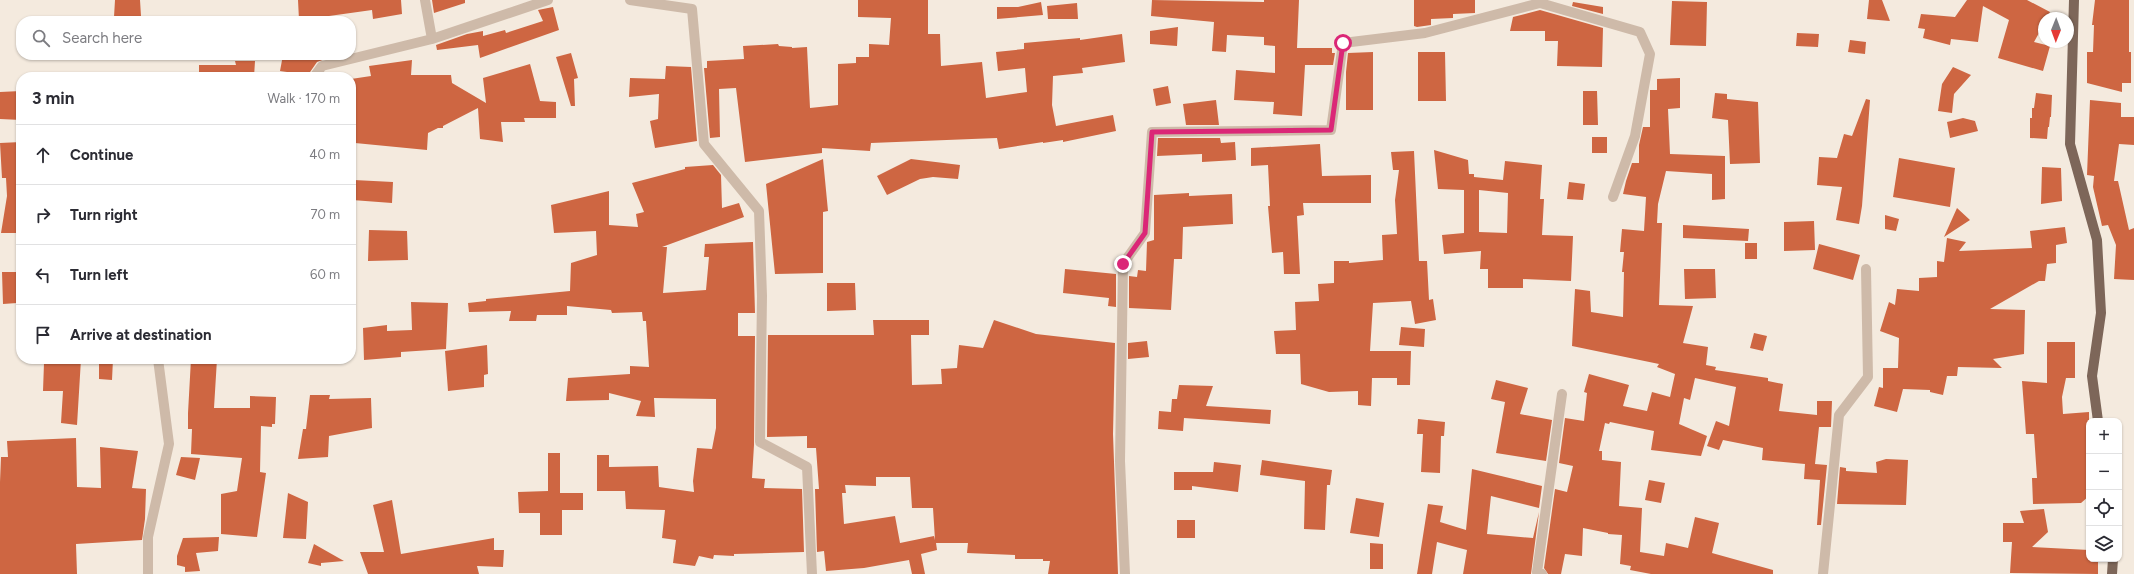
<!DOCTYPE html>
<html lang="en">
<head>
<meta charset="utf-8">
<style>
  :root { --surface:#fff; --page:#f7f7f7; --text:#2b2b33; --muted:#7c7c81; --line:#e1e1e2 }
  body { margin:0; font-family:Figtree,sans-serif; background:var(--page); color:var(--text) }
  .controls { position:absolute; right:12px; bottom:12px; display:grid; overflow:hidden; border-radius:8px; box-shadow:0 1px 3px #0004 }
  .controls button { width:36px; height:36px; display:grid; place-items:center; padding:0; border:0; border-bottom:1px solid var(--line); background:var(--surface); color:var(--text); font:20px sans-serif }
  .compass { position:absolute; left:2038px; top:12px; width:36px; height:36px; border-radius:50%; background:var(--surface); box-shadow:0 1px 3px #0004; rotate:181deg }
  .stop { position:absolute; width:12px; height:12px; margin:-9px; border:3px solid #db2777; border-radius:50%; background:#fff }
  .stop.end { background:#db2777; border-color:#fff; box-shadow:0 1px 4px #0008 }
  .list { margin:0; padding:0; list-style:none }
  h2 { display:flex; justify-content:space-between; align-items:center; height:52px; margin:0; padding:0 16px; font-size:17px }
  h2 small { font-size:13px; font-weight:400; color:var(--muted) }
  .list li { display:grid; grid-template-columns:26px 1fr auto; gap:12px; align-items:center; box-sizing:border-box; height:60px; padding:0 16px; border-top:1px solid var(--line) }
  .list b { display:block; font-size:15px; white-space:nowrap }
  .list em { font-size:13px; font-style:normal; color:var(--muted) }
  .icon { flex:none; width:22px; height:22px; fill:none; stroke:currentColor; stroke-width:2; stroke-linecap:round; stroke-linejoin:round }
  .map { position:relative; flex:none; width:2134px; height:574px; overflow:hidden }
  .search { position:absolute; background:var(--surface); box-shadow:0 1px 3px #0004; left:16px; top:16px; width:340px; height:44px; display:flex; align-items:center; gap:10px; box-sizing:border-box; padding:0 14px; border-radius:16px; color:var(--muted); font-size:15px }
  .panel { position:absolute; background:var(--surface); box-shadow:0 1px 3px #0004; left:16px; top:72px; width:340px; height:292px; border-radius:16px }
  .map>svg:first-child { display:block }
</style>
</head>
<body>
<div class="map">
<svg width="2134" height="574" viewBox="0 0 2134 574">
  <rect width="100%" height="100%" fill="#f4eade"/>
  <path fill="#ce6642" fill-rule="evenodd" d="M115,0H140L141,16L114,17Z
    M298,0H401L402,14L373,19L372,10L329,16L328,21L299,20Z
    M432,0H465V3L434,13Z
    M858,0H928V34H940L941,66L982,62L986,98L1027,92L1025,68L998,71L996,52L1024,49V43L1080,38V40L1122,34L1125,62L1082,68L1083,73L1053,76L1052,105L1056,126L1113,115L1116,131L1063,142V140L1043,143V142L999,149L997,138L871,143L870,151L822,148V153L745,162L736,88L719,89L720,137L710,138L704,68H707V61L744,59L743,46L778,44L779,46L792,47V48L807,47L810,108L838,105V64L856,63V57H869V44L889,45L891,18L858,17Z
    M1152,0L1264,2V0H1299L1297,48H1332V53H1335L1333,65H1305L1302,116L1273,114L1274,102L1234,100L1236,70L1275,73V46L1264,45V37L1227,35L1226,52L1212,51L1214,22L1151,16Z
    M1414,0H1475V13L1453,14V18L1431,19V25L1417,27L1414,26Z
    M1869,0H1882L1890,21L1867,19Z
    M1967,0H2027L2050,12L2047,18H2044V24L2034,42L2050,46L2043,71L1998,58L2009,20L1983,6L1978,42L1951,39L1950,45L1923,38L1925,29L1918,28L1921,14L1955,17Z
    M2095,0H2129V52H2131V83H2122V92L2087,83V52H2093L2094,25H2092Z
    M1672,1L1707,2L1706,46L1670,45Z
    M1041,2L1043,15L997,19V7H1018Z
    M1573,2L1603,7V14L1572,6Z
    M1077,3L1078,19H1048L1047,6Z
    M553,7L559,30L480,58L478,45L437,50L436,45L467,34L483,31V36L505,30L506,33L543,21L538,10Z
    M1540,10L1603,28L1602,67L1557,66L1558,41H1545V31H1510L1513,17Z
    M1178,27L1177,46L1150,44V31Z
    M1797,33L1819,34L1818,47L1796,46Z
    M1850,40L1866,42L1865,54L1848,52Z
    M1373,52V110H1346V72L1348,53Z
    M1418,52H1445L1446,101H1418Z
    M571,53L578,78L574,79L575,106H571L556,57Z
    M283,55H328V58L317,62L308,75L280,71Z
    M412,60L411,75H451L452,83L486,103L483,78L530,64L540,101L556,102V118H524L525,122H501L503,142L480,139L478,108L443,126V128H438L428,133L427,150L355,143L354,121L351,120V79L371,76L369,66Z
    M235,61H255L254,77H199V65H236Z
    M666,66L691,67L697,141L655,148L650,121L658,119L659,94L629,97L630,78L665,79Z
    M1953,67L1971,75L1954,94L1952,113L1938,111L1942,84Z
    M1680,78V108L1668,109L1670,154L1725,156V199L1712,200V174L1666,171L1658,204L1657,223H1662L1659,305L1693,306L1683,343L1708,347L1706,365L1716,367L1715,370L1768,378V381L1783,384L1779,411L1817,415V401H1832L1831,427H1819L1815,464L1827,465L1821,525H1817L1820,480L1804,479L1805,464L1762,460L1763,448L1723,440L1719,450L1707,446L1716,421L1729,426L1736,387L1695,378L1690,400L1684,398L1679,424L1707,436L1701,456L1651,450L1654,431L1610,422L1609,424L1605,423L1599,451H1602V460L1621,462L1619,506L1642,508L1640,552L1664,556L1666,543L1688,548L1695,517L1719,523L1712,553L1773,570V574H1651L1630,570L1631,566L1620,564L1622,535L1608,534V533L1583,528L1582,556L1565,554L1561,574H1548L1544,568L1555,489L1567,492L1573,466L1559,463L1565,418L1584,421L1587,393L1584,392L1589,374L1629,385L1623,406L1647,411L1652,392L1670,397L1675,374L1657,367L1659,364L1572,346L1575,289L1590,291L1591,312L1623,317L1624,272H1622L1624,252H1620L1622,229L1644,231L1646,197L1623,194L1626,181L1632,163H1639V145L1643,127H1650V90H1657V79Z
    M1168,86L1171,103L1156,106L1153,89Z
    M21,91V120L0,119V92Z
    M1583,91H1597L1598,125H1583Z
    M1715,93L1727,94V99L1758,102L1760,163L1730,164L1728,120L1712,118Z
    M2036,93L2052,95L2051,117H2050L2049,127H2048L2047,139L2030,138V118H2032V108H2034Z
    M1866,99L1870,100L1862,206L1859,224L1836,220L1842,187L1817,185L1819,157L1837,158L1844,134L1852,136Z
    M1216,100L1219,125H1186L1183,104Z
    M2090,100L2121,103V117H2134V145L2119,144L2114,181H2118L2129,230L2134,228V280L2114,279L2116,245L2108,225L2102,226L2093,187L2094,176L2087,175Z
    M1963,118L1975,121L1978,131L1950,138L1947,122Z
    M1592,137H1607V153H1592Z
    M1158,138H1220L1221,143L1235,142L1236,160L1202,162V154L1157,156Z
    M21,142V233H1L7,196L6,178H2L0,143Z
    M1320,144L1322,176L1371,175V203H1303L1304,215L1297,216L1300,274H1284L1283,252L1272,253L1268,206H1270L1268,165L1251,166V148Z
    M1434,150L1468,160L1469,174H1474V177L1503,180L1505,161L1542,165L1540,199H1544L1542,235L1573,236L1571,281L1523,279V288H1488V269H1480L1481,251L1444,254L1442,235L1464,233V190L1438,189ZM1479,190L1508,193L1507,233L1479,232Z
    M1414,151L1419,261H1427L1429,300L1433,299L1436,320L1415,324L1411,301L1373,303L1370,351H1411L1410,385H1397V378H1372L1371,406L1358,405V391L1329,392L1301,384L1300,354H1276L1274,331L1296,330L1295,302L1319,301L1318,284L1334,283V261H1349V263L1383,260L1382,235L1397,234L1395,200L1399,170H1393L1391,152Z
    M1899,158L1955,168L1950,207L1893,197Z
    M823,159L828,211L823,212V273L775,274L766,184Z
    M911,159L960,165L958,179L933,177L920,179L887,195L877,176Z
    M713,165L721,175L722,208L739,203L744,217L662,247H667L663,293L706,290L709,257H704L705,244L753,242L755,313H738V336H755L754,445L752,478L765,479L764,488L802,489L804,552L734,554V556L714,555L713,559L699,556L695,566L673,563L676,540L662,538L665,510L626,509L625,491H597V455H609V467L658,466L659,487L694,492L693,481L697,448L712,449L716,428V399L654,398L655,417L636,416L641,401L609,393V400L566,401L568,378L630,374V366L649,367L646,321H643L642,312L612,313L611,310L567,306V315H537L536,321H509L511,311L469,312L468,303L486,301V299L570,291L571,263L597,255L596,231L554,233L551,205L609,191V225L638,227L636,214L644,212L632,183L685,169V167Z
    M2042,167L2061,168L2062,201L2041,204Z
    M354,180L393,182L392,203L352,200Z
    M1569,182L1585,184L1583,200L1567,199Z
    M1189,193V196L1232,194L1233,224L1183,227L1182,259H1174L1171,310L1129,308V276L1137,277L1138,270L1146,271L1147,242L1154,240V195Z
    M1957,208L1970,220L1944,237Z
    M1885,215L1899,219L1896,231L1885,229Z
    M1814,221L1815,250L1784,251V222Z
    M1683,225L1749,229L1748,241L1683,238Z
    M2065,227L2067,243L2056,245V263L2047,264L2045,281H2039L1990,309L2025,310L2024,354L1993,359L2002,368L1958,367L1957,376H1947L1943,395L1930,392V390L1903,389L1897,412L1874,406L1879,387L1883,388V368H1898L1899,338L1880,331L1889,302L1895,305L1897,289L1919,291V278L1937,277V261L1944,262L1947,238L1966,242L1959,251L2032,248L2030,231Z
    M369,230L407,231L408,260L368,261Z
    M1745,243H1757V259H1745Z
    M1819,244L1860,255L1853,280L1813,269Z
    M1065,269L1116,274V307L1108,306L1109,298L1063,293Z
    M1684,269H1715L1716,298L1685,299Z
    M2,272H16L17,303L3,304Z
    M827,283H855L856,310L827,311Z
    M411,302L448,303L446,349L401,352V357L364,360L363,328L387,325V331L412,330Z
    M873,320H929V335H911L912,385L942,384L941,369L957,368L959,345L983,348L994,320L1036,334L1115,343L1113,434L1118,574H1048L1050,561H1043V559H1015V555L967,553L968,543H936L937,550L921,554L925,574H912L909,560L864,568L826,571L824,551L817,552L815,489H819L816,448H807V436L767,437L768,335H874ZM876,477H910L912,508H933L935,540L934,536L900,543L895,516L844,524L842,493H846L845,485L876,486Z
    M1401,327L1425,329L1424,347L1399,345Z
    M1754,333L1767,336L1763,351L1750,348Z
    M1147,341L1149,357L1128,359V343Z
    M2047,342H2075V378H2066L2062,397L2063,414L2089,412V496L2081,503L2033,504L2032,478H2037L2034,434H2026L2022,381L2047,383Z
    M487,345L488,374L484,375V387L448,391L445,351Z
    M60,359H81L77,425L61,423L63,391H43L44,363L60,364Z
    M99,359H113L112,380L99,379Z
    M191,359H217L214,408H250V396L276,397L275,424H272V427L261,426L260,472L266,473L257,537L221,534V494L237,491L242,458L191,454L192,429H188V413Z
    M1496,380L1528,388L1520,414L1552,420L1546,461L1496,453L1505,402L1491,399Z
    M1179,385L1213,386L1206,406L1271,410L1270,424L1184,418L1183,431L1158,429L1159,411L1171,412L1172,399H1177Z
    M310,395H330L329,399L371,398L372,428L329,436L328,457L298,459L303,429H306Z
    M1418,419L1445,422L1444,436H1441L1440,473L1421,472L1423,434H1417Z
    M76,438L77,487L101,488L100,447L138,451L132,488L146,489L145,519L142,540L76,544L77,574H0V482L1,457H8L7,441Z
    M548,453H560V493H583V510H562V535H540V513H519L518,492L548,491Z
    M181,457L200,458L195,480L176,475Z
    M1886,459L1908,460L1906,505L1837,504L1840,467L1846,468V471L1877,473L1876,462Z
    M1262,460L1332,470L1330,485H1327L1325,530L1304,529L1305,481L1260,475Z
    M1214,462L1241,465L1238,492L1192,486V490H1174V472H1213Z
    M1472,469L1542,486L1539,508L1491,496L1487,534L1533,538L1539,512L1531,574H1463L1467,550L1437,542L1432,574H1417L1428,504L1443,506L1440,522L1466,530Z
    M1649,480L1665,483L1661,503L1645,500Z
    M288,493L308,502L306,539L283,538Z
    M1356,498L1384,503L1379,537L1350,533Z
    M392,500L401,554L494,538V550H504L503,567L477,566L479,574H368L360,552H384L373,505Z
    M2044,509L2048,532L2032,547L2089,550V559H2098V574L2010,573L2012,542H2003V523H2024L2020,511Z
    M1177,520H1195V538H1177Z
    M219,537L218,551L196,553L200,571L185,572V567L177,565V556L183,538Z
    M1370,543L1383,544V569H1370Z
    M314,544L344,561L321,563V566L308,563Z"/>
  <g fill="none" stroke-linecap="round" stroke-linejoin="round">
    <path stroke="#cebaa9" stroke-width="10" d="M425,0L432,39L548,0
      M630,0L692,9L704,144L759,211L762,296L760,442L807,467L812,574
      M1540,0V3L1640,32L1650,54L1635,136L1613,197
      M314,77L322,66L432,39
      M148,574V537L169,444L158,359
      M1125,574L1120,461L1123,264L1145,233L1152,132L1331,130L1343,43L1425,33L1540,3
      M1542,574L1537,572L1562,394
      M1823,574L1839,415L1868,377L1866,269"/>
    <path stroke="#7d6659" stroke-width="10" d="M2074,0L2070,144L2097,240L2101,313L2092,376L2098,421
      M2112,574L2113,559"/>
  </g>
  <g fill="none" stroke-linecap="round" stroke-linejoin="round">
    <path stroke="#db2777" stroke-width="5" d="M1123,264L1145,233L1152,132L1331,130L1343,43"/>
  </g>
</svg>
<div class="controls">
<button>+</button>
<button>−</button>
<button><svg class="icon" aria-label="locate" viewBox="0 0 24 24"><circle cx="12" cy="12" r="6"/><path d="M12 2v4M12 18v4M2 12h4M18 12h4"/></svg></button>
<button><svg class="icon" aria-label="layers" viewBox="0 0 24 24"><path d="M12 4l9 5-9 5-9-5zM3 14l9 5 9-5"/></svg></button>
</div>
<svg class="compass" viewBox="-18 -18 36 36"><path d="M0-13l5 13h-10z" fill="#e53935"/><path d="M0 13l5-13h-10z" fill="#7c7c81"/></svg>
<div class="stop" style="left:1343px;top:43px"></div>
<div class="stop end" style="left:1123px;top:264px"></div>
<div class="search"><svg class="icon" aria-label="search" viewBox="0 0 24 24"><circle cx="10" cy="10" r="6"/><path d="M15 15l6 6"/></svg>Search here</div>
<section class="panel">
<h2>3 min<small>Walk · 170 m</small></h2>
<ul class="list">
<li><svg class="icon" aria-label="ahead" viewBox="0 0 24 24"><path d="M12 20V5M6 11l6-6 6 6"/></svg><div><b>Continue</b></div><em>40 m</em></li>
<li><svg class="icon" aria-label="right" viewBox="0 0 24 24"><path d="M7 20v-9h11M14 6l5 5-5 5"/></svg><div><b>Turn right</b></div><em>70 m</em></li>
<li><svg class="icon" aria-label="left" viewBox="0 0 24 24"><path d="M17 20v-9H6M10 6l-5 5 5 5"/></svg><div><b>Turn left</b></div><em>60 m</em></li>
<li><svg class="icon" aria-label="arrive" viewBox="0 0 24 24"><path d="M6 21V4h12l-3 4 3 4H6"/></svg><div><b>Arrive at destination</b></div></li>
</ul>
</section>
</div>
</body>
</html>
